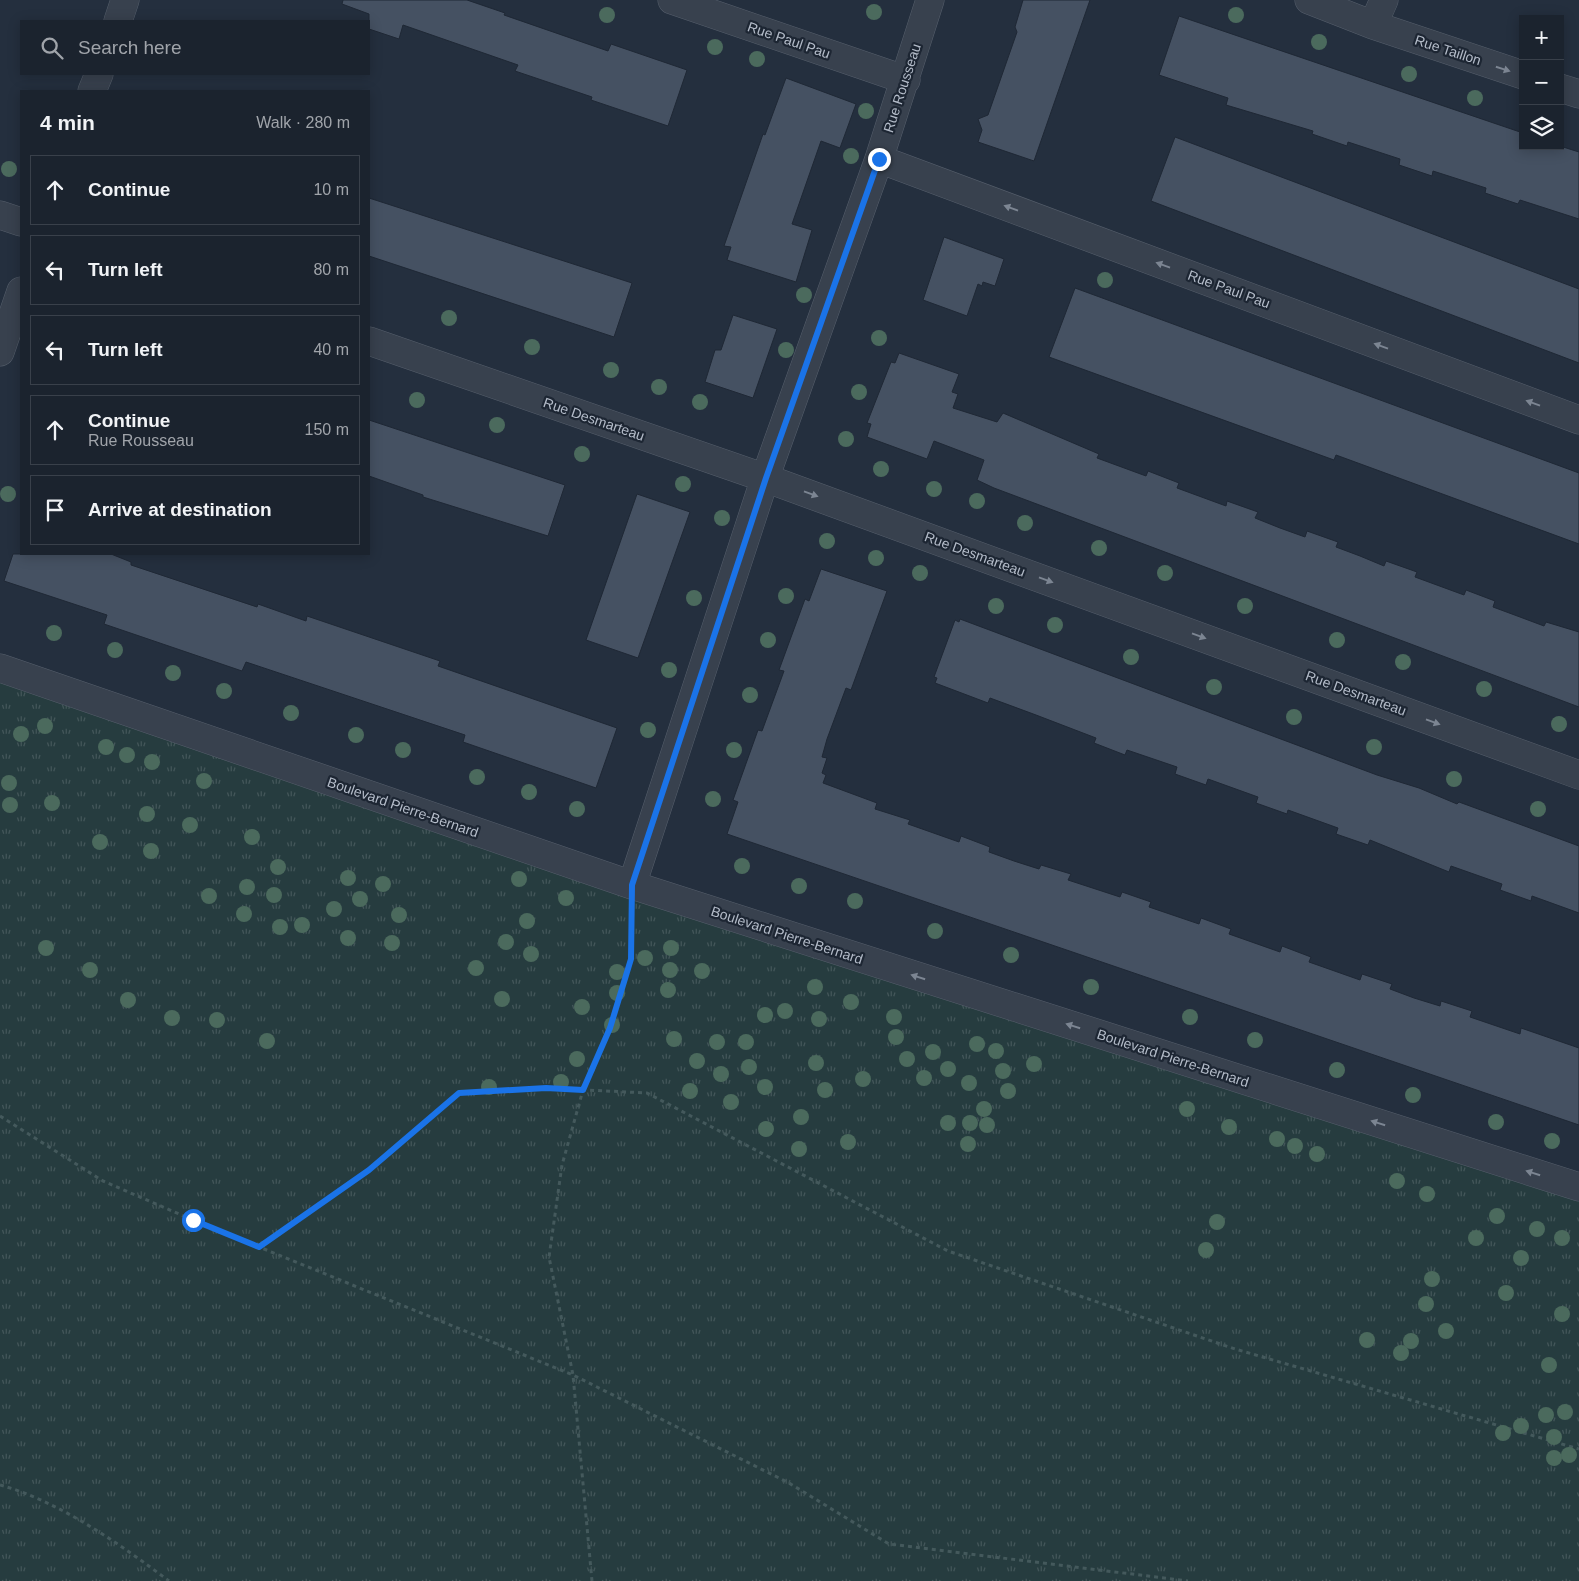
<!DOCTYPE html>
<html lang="en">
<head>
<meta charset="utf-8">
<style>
  :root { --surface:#1b232e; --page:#282f3a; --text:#f1f3f6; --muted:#a0a4aa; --line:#39404a }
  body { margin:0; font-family:Arial,sans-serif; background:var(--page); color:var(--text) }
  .controls { position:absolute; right:15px; top:15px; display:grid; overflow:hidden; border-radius:0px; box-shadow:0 2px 12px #0003 }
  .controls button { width:45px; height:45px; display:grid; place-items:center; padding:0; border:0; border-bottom:1px solid var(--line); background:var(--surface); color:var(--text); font:25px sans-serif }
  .stop { position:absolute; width:15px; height:15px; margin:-11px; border:4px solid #1a73e8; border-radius:50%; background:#fff }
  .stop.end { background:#1a73e8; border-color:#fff; box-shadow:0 1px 5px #0008 }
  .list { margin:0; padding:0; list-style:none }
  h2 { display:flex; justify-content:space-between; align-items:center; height:65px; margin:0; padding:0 20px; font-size:21px }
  h2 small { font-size:16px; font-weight:400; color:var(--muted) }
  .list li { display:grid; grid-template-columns:32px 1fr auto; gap:15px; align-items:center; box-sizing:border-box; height:70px; margin:0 10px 10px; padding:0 10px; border:1px solid var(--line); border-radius:0px }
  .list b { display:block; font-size:19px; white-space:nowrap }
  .list p { margin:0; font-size:16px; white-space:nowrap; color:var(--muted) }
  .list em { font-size:16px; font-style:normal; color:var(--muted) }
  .icon { flex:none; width:28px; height:28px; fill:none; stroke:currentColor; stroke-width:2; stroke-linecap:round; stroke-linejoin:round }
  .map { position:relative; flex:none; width:1579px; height:1581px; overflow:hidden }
  .search { position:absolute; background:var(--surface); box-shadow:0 2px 12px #0003; left:20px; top:20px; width:350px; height:55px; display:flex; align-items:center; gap:12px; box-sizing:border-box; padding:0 18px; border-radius:0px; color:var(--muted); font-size:19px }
  .panel { position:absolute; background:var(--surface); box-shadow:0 2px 12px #0003; left:20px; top:90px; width:350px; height:465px; border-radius:0px }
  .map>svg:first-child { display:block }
</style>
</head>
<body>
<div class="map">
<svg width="1579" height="1581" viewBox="0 0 1579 1581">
  <defs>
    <pattern id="park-tufts" width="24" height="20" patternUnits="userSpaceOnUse" patternTransform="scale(1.25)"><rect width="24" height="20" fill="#263c3f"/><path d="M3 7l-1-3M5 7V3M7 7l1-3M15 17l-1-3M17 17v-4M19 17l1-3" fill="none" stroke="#435659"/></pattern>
  </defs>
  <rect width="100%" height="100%" fill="#242f3e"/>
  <path fill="url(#park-tufts)" d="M0,669L1579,1187V1581H0Z"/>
  <path fill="#455162" stroke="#1f2835" d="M343,0H467L505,13L504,15L608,51L611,44L687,70L668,126L591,100L592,97L515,71L518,65L403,25L399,39L369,29V14L342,4Z
    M1023,0H1090L1034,161L978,142L982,130L978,119L988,115L1017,32L1015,27Z
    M1179,16L1523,133V146H1560L1579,152V219L1520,200L1518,204L1485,193L1486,188L1433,171L1432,176L1399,165L1400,159L1348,142L1347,146L1312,134L1313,131L1226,105L1228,98L1159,75Z
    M786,78L856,104L840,148L821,141L792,224L812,230L796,282L727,260L731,247L724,246L763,134L765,135Z
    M1175,137L1579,289V363L1151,201Z
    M369,198L632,283L614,337L369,256Z
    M944,237L1004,259L995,286L983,282L982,286L978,284L967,316L923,300Z
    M1075,288L1579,473V544L1336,455L1334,460L1049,357Z
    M733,315L777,329L753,398L705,382L715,350H721Z
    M899,353L959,374L952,392L958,394L953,408L997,422L1003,413L1099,454L1097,458L1146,476L1148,471L1179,483L1177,488L1226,506L1227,501L1258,512L1255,518L1280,528L1305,537L1307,531L1338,542L1336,547L1360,556L1384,566L1386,561L1417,572L1415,577L1464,595L1466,590L1495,601L1493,607L1520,617L1544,626L1546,622L1579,632V707L994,488L977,480L984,460L934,441L927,459L867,437L871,424L867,423L891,362L895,363Z
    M369,420L565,485L548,536L423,497V495L369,476Z
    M637,494L690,512L638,658L586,640Z
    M13,554H111L131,562V565L257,607L258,604L306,621L307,616L440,661L438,666L617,728L596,788L463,742L465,735L246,662L242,671L104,624L107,615L4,581Z
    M821,569L887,591L851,690L846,688L827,739L822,757L827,758L822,773L826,775L823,783L877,803L875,809L910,820L908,824L959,842L961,836L990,847L989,852L1014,861L1039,869L1041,865L1071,874L1068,880L1120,897L1122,892L1151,902L1149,907L1199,924L1201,918L1231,929L1229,934L1280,952L1282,946L1311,957L1309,962L1360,980L1362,974L1392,984L1390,989L1414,998L1440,1006L1441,1001L1472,1011L1470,1017L1520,1034L1521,1028L1579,1048V1125L727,834L738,802L733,800L758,730L762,731L784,671L779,670L805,599L809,601Z
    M960,619L1377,775L1419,788L1457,804L1459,802L1579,846V913L1532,896L1531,901L1500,890L1502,884L1451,866L1449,872L1370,840L1368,845L1336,834L1338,828L1288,810L1287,814L1256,803L1258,797L1208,779L1206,785L1175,774L1177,767L1127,750L1125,755L1094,743L1096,738L1036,715L990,698L988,703L935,683L937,678L934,677L955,620L959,622Z"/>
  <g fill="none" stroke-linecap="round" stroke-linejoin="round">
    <defs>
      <path id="street" d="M672,0L906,80
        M1309,0L1373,25L1523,75
        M118,21L125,0
        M1373,25L1384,0
        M1560,88L1579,94
        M92,91L99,74
        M879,159L1579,420
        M0,215L21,222
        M369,341L765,478L1579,775
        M0,352L21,291
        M0,668L632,885L1579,1187
        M632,885L765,478L879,159L930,0"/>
    </defs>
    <use href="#street" stroke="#565f6c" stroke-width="29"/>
    <path stroke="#44595c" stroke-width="3" stroke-dasharray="4 4" stroke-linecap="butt" d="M0,1116L103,1181L193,1220L573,1375L789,1483L889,1544L1188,1581
      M259,1247L369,1170L459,1093L546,1088L647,1093L948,1251L1235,1349L1579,1449
      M0,1485C59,1501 121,1545 169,1581
      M592,1581L573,1375L549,1257L562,1165L583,1090L610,1028L631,959V916"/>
    <use href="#street" stroke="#38414e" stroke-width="28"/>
  </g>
  <g fill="#4b6a5d">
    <circle cx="874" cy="12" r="8"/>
    <circle cx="607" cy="15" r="8"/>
    <circle cx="1236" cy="15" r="8"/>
    <circle cx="1319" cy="42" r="8"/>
    <circle cx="715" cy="47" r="8"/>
    <circle cx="757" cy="59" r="8"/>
    <circle cx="1409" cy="74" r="8"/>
    <circle cx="1475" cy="98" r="8"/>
    <circle cx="866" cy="111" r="8"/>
    <circle cx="851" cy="156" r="8"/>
    <circle cx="9" cy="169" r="8"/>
    <circle cx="1105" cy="280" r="8"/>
    <circle cx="804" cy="295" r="8"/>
    <circle cx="449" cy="318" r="8"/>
    <circle cx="879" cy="338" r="8"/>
    <circle cx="532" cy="347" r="8"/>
    <circle cx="786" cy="350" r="8"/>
    <circle cx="611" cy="370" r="8"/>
    <circle cx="659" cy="387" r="8"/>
    <circle cx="859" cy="392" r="8"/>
    <circle cx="417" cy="400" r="8"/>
    <circle cx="700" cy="402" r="8"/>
    <circle cx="497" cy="425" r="8"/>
    <circle cx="846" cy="439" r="8"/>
    <circle cx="582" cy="454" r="8"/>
    <circle cx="881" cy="469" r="8"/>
    <circle cx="683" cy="484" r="8"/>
    <circle cx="934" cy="489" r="8"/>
    <circle cx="8" cy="494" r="8"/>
    <circle cx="977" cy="501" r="8"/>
    <circle cx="722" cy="518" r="8"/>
    <circle cx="1025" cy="523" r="8"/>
    <circle cx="827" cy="541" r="8"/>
    <circle cx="1099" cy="548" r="8"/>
    <circle cx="876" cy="558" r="8"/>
    <circle cx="920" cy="573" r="8"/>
    <circle cx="1165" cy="573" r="8"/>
    <circle cx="786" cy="596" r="8"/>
    <circle cx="694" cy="598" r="8"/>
    <circle cx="996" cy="606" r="8"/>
    <circle cx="1245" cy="606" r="8"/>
    <circle cx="1055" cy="625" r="8"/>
    <circle cx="54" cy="633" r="8"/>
    <circle cx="768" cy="640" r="8"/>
    <circle cx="1337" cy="640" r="8"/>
    <circle cx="115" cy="650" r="8"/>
    <circle cx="1131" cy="657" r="8"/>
    <circle cx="1403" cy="662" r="8"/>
    <circle cx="669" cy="670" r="8"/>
    <circle cx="173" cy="673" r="8"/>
    <circle cx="1214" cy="687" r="8"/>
    <circle cx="1484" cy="689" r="8"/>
    <circle cx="224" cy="691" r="8"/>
    <circle cx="750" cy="695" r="8"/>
    <circle cx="291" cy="713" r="8"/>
    <circle cx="1294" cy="717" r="8"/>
    <circle cx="1559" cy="724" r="8"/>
    <circle cx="45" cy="726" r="8"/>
    <circle cx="648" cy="730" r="8"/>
    <circle cx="21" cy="734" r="8"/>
    <circle cx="356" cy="735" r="8"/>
    <circle cx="106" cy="747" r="8"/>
    <circle cx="1374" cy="747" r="8"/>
    <circle cx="403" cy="750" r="8"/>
    <circle cx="734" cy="750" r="8"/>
    <circle cx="127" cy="755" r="8"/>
    <circle cx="152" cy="762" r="8"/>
    <circle cx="477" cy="777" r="8"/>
    <circle cx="1454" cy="779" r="8"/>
    <circle cx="204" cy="781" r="8"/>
    <circle cx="9" cy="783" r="8"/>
    <circle cx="529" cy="792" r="8"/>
    <circle cx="713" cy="799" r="8"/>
    <circle cx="52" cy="803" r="8"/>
    <circle cx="10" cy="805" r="8"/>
    <circle cx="577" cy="809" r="8"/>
    <circle cx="1538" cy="809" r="8"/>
    <circle cx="147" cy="814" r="8"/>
    <circle cx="190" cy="825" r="8"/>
    <circle cx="252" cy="837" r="8"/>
    <circle cx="100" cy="842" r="8"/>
    <circle cx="151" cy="851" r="8"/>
    <circle cx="742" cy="866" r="8"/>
    <circle cx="278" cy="867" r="8"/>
    <circle cx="348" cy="878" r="8"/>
    <circle cx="519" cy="879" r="8"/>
    <circle cx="383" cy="884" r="8"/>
    <circle cx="799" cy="886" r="8"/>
    <circle cx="247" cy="887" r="8"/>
    <circle cx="274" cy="895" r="8"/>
    <circle cx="209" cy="896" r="8"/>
    <circle cx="566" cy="898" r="8"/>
    <circle cx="360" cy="899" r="8"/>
    <circle cx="855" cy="901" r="8"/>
    <circle cx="334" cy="909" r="8"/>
    <circle cx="244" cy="914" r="8"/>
    <circle cx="399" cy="915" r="8"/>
    <circle cx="527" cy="921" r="8"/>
    <circle cx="302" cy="925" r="8"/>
    <circle cx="280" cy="927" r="8"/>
    <circle cx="935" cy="931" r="8"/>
    <circle cx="348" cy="938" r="8"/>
    <circle cx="506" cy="942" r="8"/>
    <circle cx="392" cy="943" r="8"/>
    <circle cx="46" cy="948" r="8"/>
    <circle cx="671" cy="948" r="8"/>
    <circle cx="531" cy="954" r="8"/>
    <circle cx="1011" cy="955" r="8"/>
    <circle cx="645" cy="958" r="8"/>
    <circle cx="476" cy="968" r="8"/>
    <circle cx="90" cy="970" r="8"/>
    <circle cx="670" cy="970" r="8"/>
    <circle cx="702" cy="971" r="8"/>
    <circle cx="617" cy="972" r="8"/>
    <circle cx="815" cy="987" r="8"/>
    <circle cx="1091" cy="987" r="8"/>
    <circle cx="668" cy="990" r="8"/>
    <circle cx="617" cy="993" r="8"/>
    <circle cx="502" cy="999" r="8"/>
    <circle cx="128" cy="1000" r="8"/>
    <circle cx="851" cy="1002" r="8"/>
    <circle cx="582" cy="1007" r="8"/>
    <circle cx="785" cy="1011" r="8"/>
    <circle cx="765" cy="1015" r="8"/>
    <circle cx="894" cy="1017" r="8"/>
    <circle cx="1190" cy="1017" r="8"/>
    <circle cx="172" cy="1018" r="8"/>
    <circle cx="819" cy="1019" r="8"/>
    <circle cx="217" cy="1020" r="8"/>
    <circle cx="612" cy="1025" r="8"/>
    <circle cx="896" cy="1037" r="8"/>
    <circle cx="674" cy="1039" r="8"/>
    <circle cx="1255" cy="1040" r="8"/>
    <circle cx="267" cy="1041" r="8"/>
    <circle cx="717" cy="1042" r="8"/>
    <circle cx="746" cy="1042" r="8"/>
    <circle cx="977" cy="1044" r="8"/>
    <circle cx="996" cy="1051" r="8"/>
    <circle cx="933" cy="1052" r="8"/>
    <circle cx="577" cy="1059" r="8"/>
    <circle cx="907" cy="1059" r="8"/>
    <circle cx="697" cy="1061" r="8"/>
    <circle cx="816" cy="1063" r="8"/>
    <circle cx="1034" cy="1064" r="8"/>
    <circle cx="749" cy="1067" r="8"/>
    <circle cx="948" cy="1069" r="8"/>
    <circle cx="1337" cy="1070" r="8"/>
    <circle cx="1003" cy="1071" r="8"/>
    <circle cx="721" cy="1074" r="8"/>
    <circle cx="924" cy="1078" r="8"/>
    <circle cx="863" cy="1079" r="8"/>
    <circle cx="561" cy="1082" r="8"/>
    <circle cx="969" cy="1083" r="8"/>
    <circle cx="489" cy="1087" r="8"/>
    <circle cx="765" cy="1087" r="8"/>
    <circle cx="825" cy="1090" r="8"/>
    <circle cx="690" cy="1091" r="8"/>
    <circle cx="1008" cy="1091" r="8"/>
    <circle cx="1413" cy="1095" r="8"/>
    <circle cx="731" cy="1102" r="8"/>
    <circle cx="984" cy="1109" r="8"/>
    <circle cx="1187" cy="1109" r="8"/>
    <circle cx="801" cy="1117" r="8"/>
    <circle cx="1496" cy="1122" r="8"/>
    <circle cx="948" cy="1123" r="8"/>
    <circle cx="970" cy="1123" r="8"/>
    <circle cx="987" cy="1125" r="8"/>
    <circle cx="1229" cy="1127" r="8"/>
    <circle cx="766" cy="1129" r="8"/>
    <circle cx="1277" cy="1139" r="8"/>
    <circle cx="1552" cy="1141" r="8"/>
    <circle cx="848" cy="1142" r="8"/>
    <circle cx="968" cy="1144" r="8"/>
    <circle cx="1295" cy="1146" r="8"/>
    <circle cx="799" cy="1149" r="8"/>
    <circle cx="1317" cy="1154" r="8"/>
    <circle cx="1397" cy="1181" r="8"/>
    <circle cx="1427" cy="1194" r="8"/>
    <circle cx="1497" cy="1216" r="8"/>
    <circle cx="1217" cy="1222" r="8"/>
    <circle cx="1537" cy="1229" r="8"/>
    <circle cx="1476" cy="1238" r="8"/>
    <circle cx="1562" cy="1238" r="8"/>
    <circle cx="1206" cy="1250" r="8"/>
    <circle cx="1521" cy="1258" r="8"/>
    <circle cx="1432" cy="1279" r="8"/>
    <circle cx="1506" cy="1293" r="8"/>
    <circle cx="1426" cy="1304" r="8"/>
    <circle cx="1562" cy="1314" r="8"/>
    <circle cx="1446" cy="1331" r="8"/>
    <circle cx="1367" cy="1340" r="8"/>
    <circle cx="1411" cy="1341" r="8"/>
    <circle cx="1401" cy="1353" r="8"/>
    <circle cx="1549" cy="1365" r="8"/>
    <circle cx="1565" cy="1412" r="8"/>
    <circle cx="1546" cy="1415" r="8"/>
    <circle cx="1521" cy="1426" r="8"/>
    <circle cx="1503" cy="1433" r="8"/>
    <circle cx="1554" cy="1437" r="8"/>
    <circle cx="1569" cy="1455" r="8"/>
    <circle cx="1554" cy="1458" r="8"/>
  </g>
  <defs><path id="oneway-solid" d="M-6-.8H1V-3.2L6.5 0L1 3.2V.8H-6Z" transform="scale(1.25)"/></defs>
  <g fill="#7c8592">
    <use href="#oneway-solid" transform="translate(1503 69) rotate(18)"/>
    <use href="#oneway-solid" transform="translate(1011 208) rotate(-160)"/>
    <use href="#oneway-solid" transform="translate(1163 265) rotate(-160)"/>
    <use href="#oneway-solid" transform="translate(1381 346) rotate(-160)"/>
    <use href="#oneway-solid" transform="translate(1533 403) rotate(-160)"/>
    <use href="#oneway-solid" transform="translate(811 494) rotate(20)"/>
    <use href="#oneway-solid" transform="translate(1046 580) rotate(20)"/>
    <use href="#oneway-solid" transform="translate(1199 636) rotate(20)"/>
    <use href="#oneway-solid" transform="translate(1433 722) rotate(20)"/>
    <use href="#oneway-solid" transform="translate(918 977) rotate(-162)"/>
    <use href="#oneway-solid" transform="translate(1073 1026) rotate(-162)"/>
    <use href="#oneway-solid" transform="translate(1378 1123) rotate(-162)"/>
    <use href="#oneway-solid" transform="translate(1533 1173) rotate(-162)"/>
  </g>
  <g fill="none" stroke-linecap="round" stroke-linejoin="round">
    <path stroke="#1a73e8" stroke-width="6" d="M193,1220L259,1247L369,1170L459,1093L546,1088L583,1090L610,1028L631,959L632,885L766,478L879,159"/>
  </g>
  <g text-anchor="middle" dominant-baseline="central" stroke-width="4.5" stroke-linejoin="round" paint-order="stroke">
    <g font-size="14" fill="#b4bcc9" stroke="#1d2633">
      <text transform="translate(789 40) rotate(19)">Rue Paul Pau</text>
      <text transform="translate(1448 50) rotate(18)">Rue Taillon</text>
      <text transform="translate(902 88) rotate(-72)">Rue Rousseau</text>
      <text transform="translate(1229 289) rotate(20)">Rue Paul Pau</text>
      <text transform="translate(594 419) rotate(19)">Rue Desmarteau</text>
      <text transform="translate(975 554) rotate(20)">Rue Desmarteau</text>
      <text transform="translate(1356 693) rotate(20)">Rue Desmarteau</text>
      <text transform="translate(403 807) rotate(19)">Boulevard Pierre-Bernard</text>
      <text transform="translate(787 935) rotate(18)">Boulevard Pierre-Bernard</text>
      <text transform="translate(1173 1058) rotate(18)">Boulevard Pierre-Bernard</text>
    </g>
  </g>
</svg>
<div class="controls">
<button>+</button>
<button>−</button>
<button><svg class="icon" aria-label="layers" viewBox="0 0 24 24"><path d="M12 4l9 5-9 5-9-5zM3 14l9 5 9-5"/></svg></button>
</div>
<div class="stop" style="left:193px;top:1220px"></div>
<div class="stop end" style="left:879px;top:159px"></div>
<div class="search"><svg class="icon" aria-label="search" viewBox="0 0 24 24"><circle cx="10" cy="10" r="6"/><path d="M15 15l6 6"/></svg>Search here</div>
<section class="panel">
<h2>4 min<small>Walk · 280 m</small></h2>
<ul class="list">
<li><svg class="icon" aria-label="ahead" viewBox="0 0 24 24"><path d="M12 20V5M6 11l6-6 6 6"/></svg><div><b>Continue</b></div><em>10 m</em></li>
<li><svg class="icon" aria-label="left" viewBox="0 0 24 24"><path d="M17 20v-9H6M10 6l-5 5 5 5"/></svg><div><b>Turn left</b></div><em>80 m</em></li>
<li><svg class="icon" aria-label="left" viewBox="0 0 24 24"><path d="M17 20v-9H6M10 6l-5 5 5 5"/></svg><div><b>Turn left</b></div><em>40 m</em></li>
<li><svg class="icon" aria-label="ahead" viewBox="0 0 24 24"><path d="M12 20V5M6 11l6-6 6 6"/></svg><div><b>Continue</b><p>Rue Rousseau</p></div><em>150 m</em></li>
<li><svg class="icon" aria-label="arrive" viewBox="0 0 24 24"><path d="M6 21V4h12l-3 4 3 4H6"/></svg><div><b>Arrive at destination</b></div></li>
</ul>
</section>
</div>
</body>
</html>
